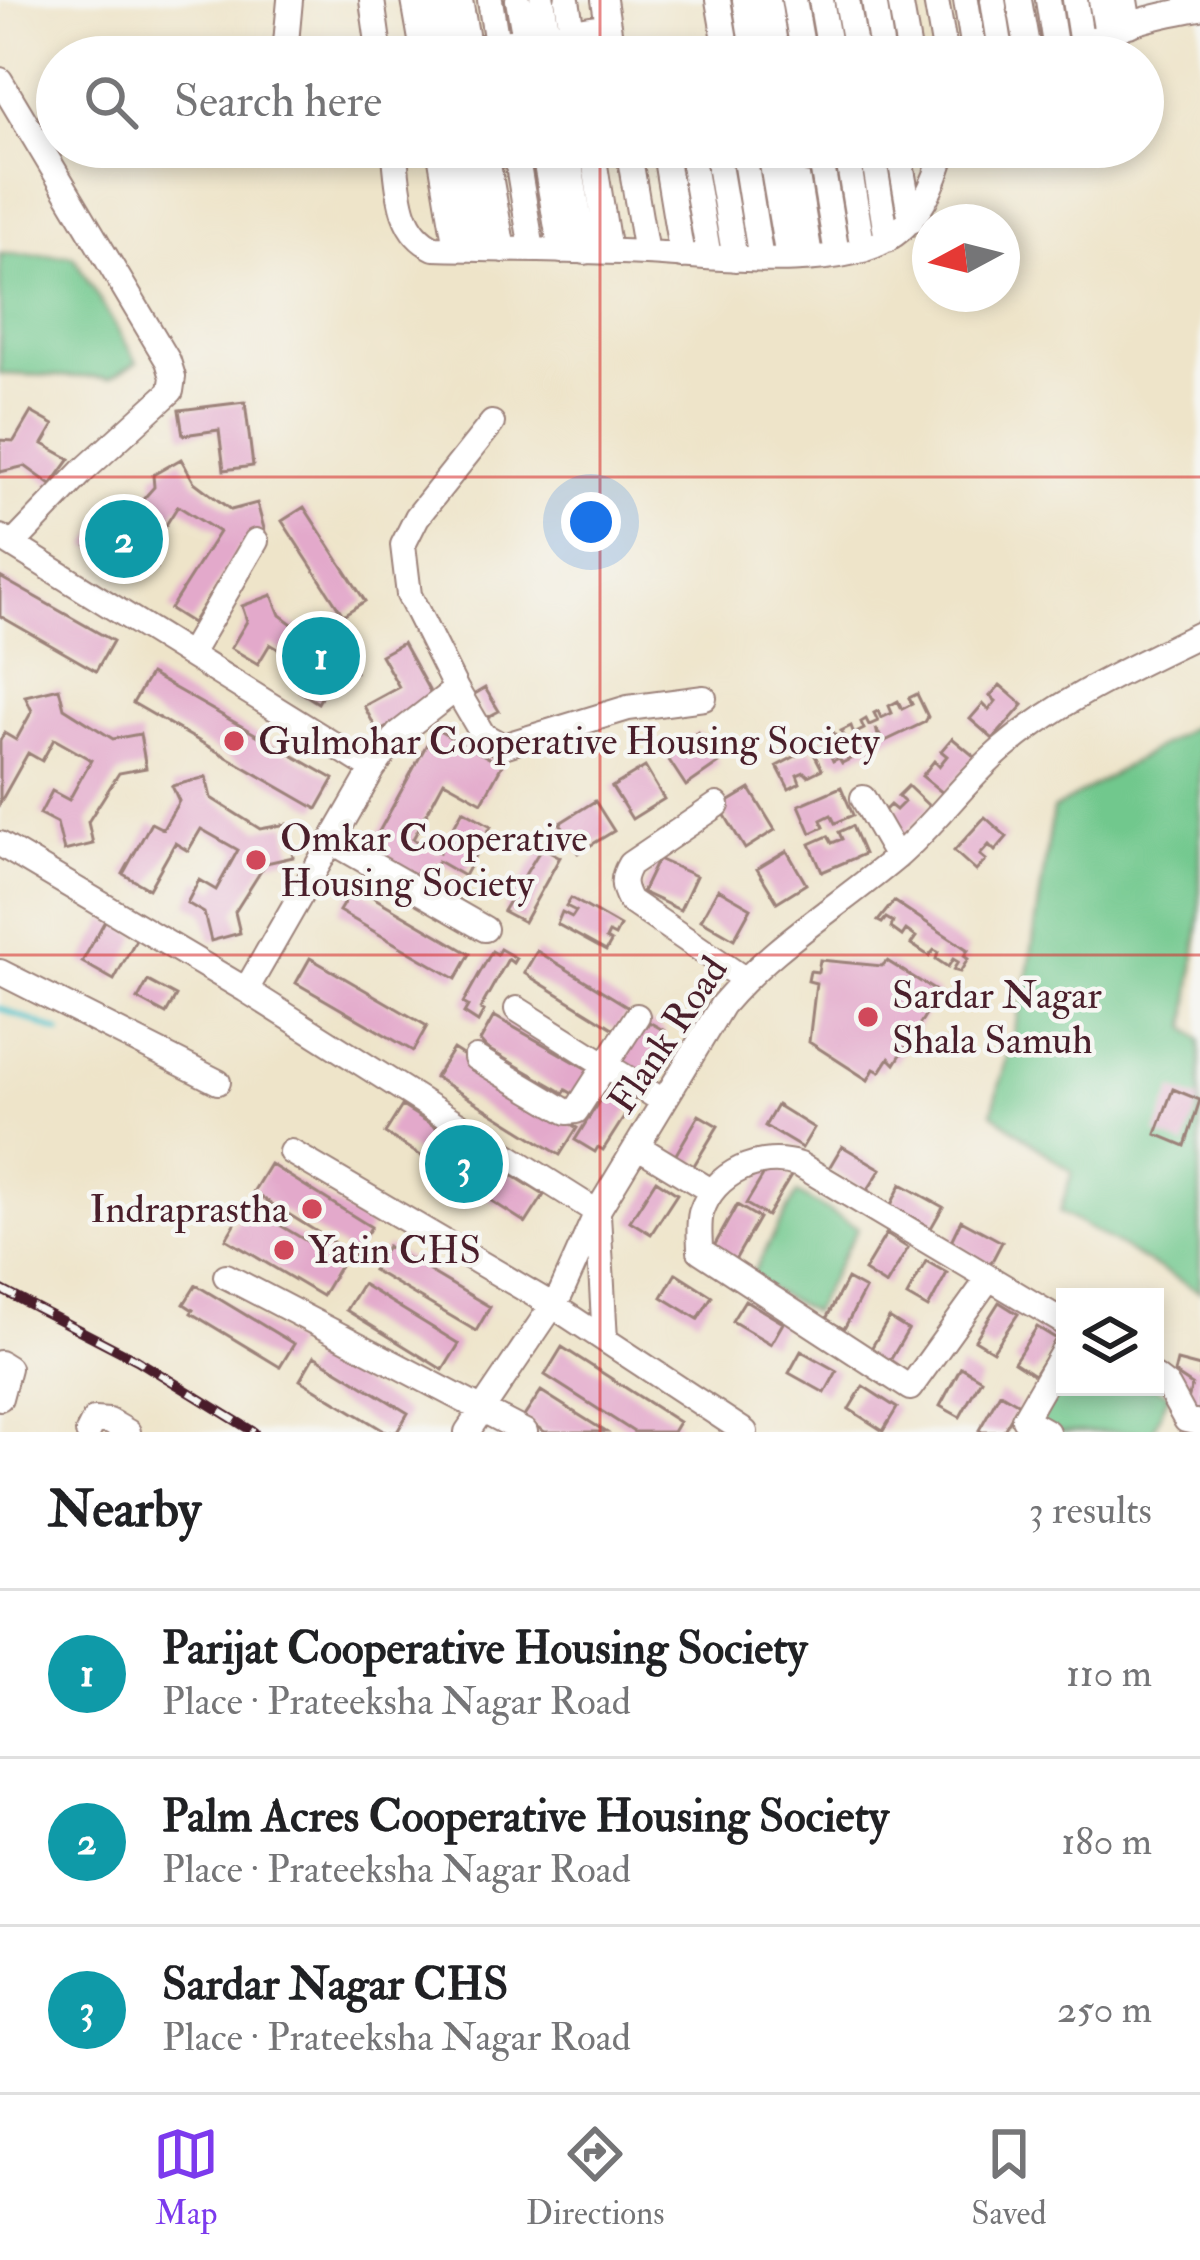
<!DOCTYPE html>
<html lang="en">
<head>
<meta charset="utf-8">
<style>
  :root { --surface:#fff; --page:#f2f2f2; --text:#202124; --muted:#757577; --line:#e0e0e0; --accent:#7c3aed }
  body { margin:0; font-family:"IM FELL Double Pica",serif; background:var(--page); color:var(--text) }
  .controls { position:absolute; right:36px; bottom:36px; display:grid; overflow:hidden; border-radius:0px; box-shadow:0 6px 18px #0003 }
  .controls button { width:108px; height:108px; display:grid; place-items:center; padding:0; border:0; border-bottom:3px solid var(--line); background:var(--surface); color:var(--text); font:60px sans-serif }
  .compass { position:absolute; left:912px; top:204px; width:108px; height:108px; border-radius:50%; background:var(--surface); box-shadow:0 6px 18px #0003; rotate:263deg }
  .you { position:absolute; left:591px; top:522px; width:42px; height:42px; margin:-30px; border:9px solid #fff; border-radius:50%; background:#1a73e8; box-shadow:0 0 0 18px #1a73e833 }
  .badge { display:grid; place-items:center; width:78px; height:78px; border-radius:50%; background:var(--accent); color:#fff; font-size:39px; font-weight:700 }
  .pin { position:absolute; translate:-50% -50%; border:6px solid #fff; box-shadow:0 3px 12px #0006 }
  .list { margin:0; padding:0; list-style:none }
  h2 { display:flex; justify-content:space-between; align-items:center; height:156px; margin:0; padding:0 48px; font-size:51px }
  h2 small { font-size:39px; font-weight:400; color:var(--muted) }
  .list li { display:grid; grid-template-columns:78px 1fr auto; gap:36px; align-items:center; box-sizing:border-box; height:168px; padding:0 48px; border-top:3px solid var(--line) }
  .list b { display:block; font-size:45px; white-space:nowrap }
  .list p { margin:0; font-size:39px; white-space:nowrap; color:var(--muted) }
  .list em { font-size:39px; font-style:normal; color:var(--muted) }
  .icon { flex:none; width:66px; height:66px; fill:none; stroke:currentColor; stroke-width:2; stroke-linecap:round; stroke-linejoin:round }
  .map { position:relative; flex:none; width:1200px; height:1432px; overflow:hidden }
  .search { position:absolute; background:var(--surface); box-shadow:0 6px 18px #0003; left:36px; right:36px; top:36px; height:132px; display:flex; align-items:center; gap:30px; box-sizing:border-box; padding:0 42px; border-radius:66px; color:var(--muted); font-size:45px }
  .sheet { height:660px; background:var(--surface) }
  nav { display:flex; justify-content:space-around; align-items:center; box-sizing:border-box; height:168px; border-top:3px solid var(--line); background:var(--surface); font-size:33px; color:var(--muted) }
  nav a { display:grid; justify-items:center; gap:6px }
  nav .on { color:var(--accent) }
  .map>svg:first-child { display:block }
</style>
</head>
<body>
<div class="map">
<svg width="1200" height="1432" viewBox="0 0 1200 1432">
  <rect width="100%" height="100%" fill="#f6f6f2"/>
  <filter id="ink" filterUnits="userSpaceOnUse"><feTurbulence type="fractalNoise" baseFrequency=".00833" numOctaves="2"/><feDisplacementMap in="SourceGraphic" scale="24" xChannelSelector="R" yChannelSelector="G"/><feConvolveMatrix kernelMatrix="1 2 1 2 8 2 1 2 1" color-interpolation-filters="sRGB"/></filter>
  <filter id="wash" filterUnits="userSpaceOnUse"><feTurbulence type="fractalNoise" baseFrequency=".004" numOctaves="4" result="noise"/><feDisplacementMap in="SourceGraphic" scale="48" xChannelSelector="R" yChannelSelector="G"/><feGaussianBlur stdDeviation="2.7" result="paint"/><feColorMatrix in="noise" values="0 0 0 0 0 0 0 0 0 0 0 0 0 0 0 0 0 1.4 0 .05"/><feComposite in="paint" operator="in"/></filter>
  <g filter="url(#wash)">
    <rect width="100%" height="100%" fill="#eee4c9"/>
    <path fill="#71c88d" stroke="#5e745c" stroke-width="3" d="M0,254L73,256L137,362L110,378L0,374Z
      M1200,722V912L1187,1028L1200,1040V1292L1060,1212L1072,1172L992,1113L1027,983L1053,810Z
      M797,1193L858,1228L812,1312L750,1278Z
      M1065,1346V1387H1154L1169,1394L1152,1432H1043L1027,1424Z"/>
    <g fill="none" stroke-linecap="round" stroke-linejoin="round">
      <path stroke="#55c3cb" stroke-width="6" d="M0,1008L59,1032"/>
    </g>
    <g id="blocks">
      <path fill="#e3a9cb" d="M245,402L253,466L224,470L219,430L183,435L179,410Z
        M31,412L54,425L43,444L70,459L51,485L25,466L0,472V440L14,441Z
        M181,459L194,482L231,510L257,503L265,532L239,549L192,623L170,609L219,532L178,506L152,547L157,568L120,577L115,555L87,546L103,521L123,522L154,487L153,475Z
        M304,507L365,601L343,615L282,521Z
        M0,577L113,641L96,671L0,616Z
        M272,595L280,615L323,647L349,641L356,672L333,678L318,703L299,691L312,670L270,644L258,664L231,648L247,621L242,606Z
        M403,643L435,701L378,732L364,706L399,687L381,655Z
        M150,674L334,779L317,809L133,703Z
        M1000,685L1023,705L993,739L970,719L983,704L989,710L996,701L990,696Z
        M59,688L64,708L113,739L140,734L146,768L119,773L88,822L93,844L64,851L57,823L40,814L52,791L69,800L91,760L54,739L42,761L28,753L0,803V741L4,733L16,740L32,711L25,696Z
        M485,688L499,711L486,718L473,695Z
        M917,694L928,717L925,722L883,742L876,728L880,744L842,763L839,758L833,761L823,739L834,733L838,741L844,738L841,731L851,726L854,734L864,729L861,722L866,719L869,725L878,721L874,713L878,711L881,718L892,713L889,706L898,701L902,709L912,704L909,698Z
        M435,729L502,765L482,802L444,781L413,839L439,853L463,810L491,826L464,876L438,861L427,882L369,850Z
        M698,732L719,763L686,786L665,754Z
        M952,738L975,757L944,794L922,776L934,761L939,766L947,756L941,751Z
        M811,748L822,769L808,776L804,772L797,775L800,783L789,789L777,766Z
        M645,767L664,799L632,819L612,787Z
        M206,777L211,798L260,829L287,824L293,857L266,863L235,912L240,933L211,941L204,913L187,903L199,880L216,890L238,850L201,829L188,851L175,843L149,889L123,874L151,823L163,829L179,801L172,786Z
        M908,786L930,807L898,840L876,819L890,805L896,810L904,802L898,796Z
        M841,787L853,815L835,823L831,815L821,820L824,827L811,833L799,805Z
        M750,789L775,830L745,849L720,807Z
        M595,801L614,831L578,853L560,823Z
        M985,817L1007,837L995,851L989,845L980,855L986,860L976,871L954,851Z
        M852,826L864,854L822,872L810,844L828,836L832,843L842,839L839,832Z
        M542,847L560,857L524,922L503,911Z
        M787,851L806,884L777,902L757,869Z
        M658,859L696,876L680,910L642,892Z
        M354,886L470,954L456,979L339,911Z
        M718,889L751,908L734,939L701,920Z
        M571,898L620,926L615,936L609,933L606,939L611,942L606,951L557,924L562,912L572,917L576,911L566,906Z
        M894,901L968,950L964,956L968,959L960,972L953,970L958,962L953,959L948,967L936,959L938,952L934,950L929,956L911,944L916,937L906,930L902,936L891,928L893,922L886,918L882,923L878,921Z
        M106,919L138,936L114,980L82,962Z
        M500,949L516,958L513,963L508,959L480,1009L484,1011L478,1022L464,1013L468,1006L463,1003L492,951L497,954Z
        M537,951L630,1008L616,1030L524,973Z
        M310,958L427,1026L413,1051L296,983Z
        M820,960L882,966L887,961L939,993L895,1064L889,1058L880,1072L874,1069L868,1080L809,1042L816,983L808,981L810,971L818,972Z
        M148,981L176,996L166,1014L138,999Z
        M494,1016L594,1073L580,1098L566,1090L564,1093L486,1048L480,1041Z
        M638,1022L647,1026L649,1022L665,1031L638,1080L614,1066Z
        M453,1049L577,1128L560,1155L435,1077Z
        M614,1087L635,1100L603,1150L598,1147L595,1152L575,1140L606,1090L611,1091Z
        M1173,1089L1200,1100L1185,1146L1156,1134Z
        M777,1105L814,1128L802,1148L765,1126Z
        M402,1106L544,1195L526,1223L385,1133Z
        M699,1115L718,1126L693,1167L675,1156Z
        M842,1146L881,1169L867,1191L829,1168Z
        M270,1164L371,1227L354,1255L253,1192Z
        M770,1164L791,1176L767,1216L746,1204Z
        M656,1180L677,1194L651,1234L630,1221Z
        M901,1184L943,1207L931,1228L891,1205Z
        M246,1205L342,1262L322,1296L226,1239Z
        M737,1205L759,1218L735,1260L713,1248Z
        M961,1220L1002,1242L990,1265L951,1241Z
        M886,1234L908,1248L886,1285L864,1271Z
        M387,1246L490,1307L476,1331L373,1270Z
        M926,1261L947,1273L928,1308L907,1296Z
        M676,1273L712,1296L698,1319L662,1297Z
        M847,1279L865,1289L844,1329L826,1319Z
        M362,1284L459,1344L443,1370L346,1310Z
        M196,1285L294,1344L280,1367L191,1313L193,1310L184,1304Z
        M745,1300L783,1323L771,1344L732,1321Z
        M999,1302L1018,1314L993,1351L975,1340Z
        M889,1318L908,1330L884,1371L865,1359Z
        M1037,1327L1057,1339L1034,1375L1014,1362Z
        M562,1347L679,1422L673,1432H634L545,1375Z
        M801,1351L837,1371L825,1393L789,1373Z
        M314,1356L408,1413L397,1432H386L300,1380Z
        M1177,1361L1200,1367V1415L1185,1411L1192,1385L1174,1373Z
        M961,1367L981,1379L960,1417L940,1406Z
        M863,1386L897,1408L883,1431L849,1409Z
        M541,1391L606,1432H545L523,1418Z
        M1000,1393L1019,1404L1003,1432H982L979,1430Z"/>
    </g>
  </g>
  <g filter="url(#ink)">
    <use href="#blocks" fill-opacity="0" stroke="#9c827a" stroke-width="3"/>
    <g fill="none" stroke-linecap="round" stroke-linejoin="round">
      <defs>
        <path id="minor" d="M372,0L380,57
          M414,0L424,57
          M437,0L446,57
          M460,0L470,57
          M490,0L499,57
          M518,0L528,57
          M542,0L552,57
          M567,0L576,57
          M604,0L613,57
          M718,0L728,57
          M745,0L754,57
          M768,0L777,57
          M794,0L804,57
          M821,0L831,57
          M847,0L857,57
          M874,0L883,57
          M900,0L910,57
          M936,0L946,57
          M966,0L975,57
          M993,0L1002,57
          M1019,0L1029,57
          M1048,0L1057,57
          M1075,0L1082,45
          M1101,0L1107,34
          M1125,0L1129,25
          M286,43L290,0
          M422,57L608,25
          M1067,57C1105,27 1153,16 1200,8
          M0,80L168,361L173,377L171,391L83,471L13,544
          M394,147C399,184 396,231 434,248C505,250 575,250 645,253C707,256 837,273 889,238C922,217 935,183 945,147
          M439,147L456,248
          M461,147L479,249
          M485,147L503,250
          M515,147L532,250
          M543,147L561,251
          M567,147L585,252
          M592,147L609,252
          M628,147L646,253
          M664,147L682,256
          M690,147L709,257
          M716,147L735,259
          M743,147L761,260
          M769,147L788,258
          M819,147L837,254
          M846,147L863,250
          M872,147L887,240
          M898,147L911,221
          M793,152L810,256
          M773,167L892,147
          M0,537L373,769L246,990L597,1212
          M190,654L256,541
          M456,689L483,735L503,746L628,708L704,698
          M373,769L398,734L456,689L409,595L403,545L417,517L492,423
          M863,798L897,857
          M717,805L630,864C621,879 622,886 630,901L744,979
          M331,841L485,929
          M0,844L246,990
          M0,972L218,1082
          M517,1009L663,1101
          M476,1058L567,1112L576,1111L637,1016
          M637,1146L711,1191
          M291,1152L552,1305L745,1432
          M598,1214L605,1340
          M226,1276L525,1432
          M989,1278L910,1388L700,1251C700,1239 698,1225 701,1213C714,1172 761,1152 800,1165L1065,1323
          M0,1363L8,1368L0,1398
          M1155,1377L1168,1387L1186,1420L1200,1423
          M88,1432L94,1420L109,1421L128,1432
          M467,1432L561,1293L597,1212L722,1005C772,946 839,906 898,856C935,824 964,782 1001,750C1060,699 1131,668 1200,634
          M1047,1432L1024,1419L1065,1348"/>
      </defs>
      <use href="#minor" stroke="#9c827a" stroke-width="28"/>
      <use href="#minor" stroke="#fff" stroke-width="24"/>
      <defs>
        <path id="rail" d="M0,1289L137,1360L254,1432"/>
      </defs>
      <use href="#rail" stroke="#4a1f2b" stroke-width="10"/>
      <use href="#rail" stroke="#f6f6f2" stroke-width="6" stroke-dasharray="18" stroke-linecap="butt"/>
    </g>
  </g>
  <path fill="none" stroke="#d62828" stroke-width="3" stroke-opacity="0.55" d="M600,0V57M600,147V1432M0,477H1200M0,955H1200"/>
  <g fill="#d1495b" stroke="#f6f6f2" stroke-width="4.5">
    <circle cx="234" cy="741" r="12"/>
    <circle cx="256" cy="860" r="12"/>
    <circle cx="868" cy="1017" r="12"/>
    <circle cx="312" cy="1209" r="12"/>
    <circle cx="284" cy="1250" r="12"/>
  </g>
  <g text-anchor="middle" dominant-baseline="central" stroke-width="9" stroke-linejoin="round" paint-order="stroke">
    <g font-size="39" fill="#4a1f2b" stroke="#f6f6f2" text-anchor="start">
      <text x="258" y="741">Gulmohar Cooperative Housing Society</text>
      <text x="280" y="838">Omkar Cooperative<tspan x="280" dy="45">Housing Society</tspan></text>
      <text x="892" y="995">Sardar Nagar<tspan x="892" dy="45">Shala Samuh</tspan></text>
      <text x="288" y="1209" text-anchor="end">Indraprastha</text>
      <text x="308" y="1250">Yatin CHS</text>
    </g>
    <g font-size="39" fill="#4a1f2b" stroke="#f6f6f2">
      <text transform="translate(668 1035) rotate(-56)">Flank Road</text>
    </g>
  </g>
</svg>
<div class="controls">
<button><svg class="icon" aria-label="layers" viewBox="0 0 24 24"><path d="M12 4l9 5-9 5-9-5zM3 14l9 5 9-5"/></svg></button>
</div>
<svg class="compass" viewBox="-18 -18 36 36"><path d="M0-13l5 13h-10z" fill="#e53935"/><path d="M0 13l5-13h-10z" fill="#757577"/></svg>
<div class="you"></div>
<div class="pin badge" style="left:321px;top:656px;background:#0f9aa8">1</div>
<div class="pin badge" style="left:124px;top:539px;background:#0f9aa8">2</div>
<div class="pin badge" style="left:464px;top:1164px;background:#0f9aa8">3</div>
<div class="search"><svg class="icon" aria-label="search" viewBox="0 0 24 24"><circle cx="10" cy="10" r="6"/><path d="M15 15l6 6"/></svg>Search here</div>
</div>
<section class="sheet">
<h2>Nearby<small>3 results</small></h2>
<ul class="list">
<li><span class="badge" style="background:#0f9aa8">1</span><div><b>Parijat Cooperative Housing Society</b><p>Place · Prateeksha Nagar Road</p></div><em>110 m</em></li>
<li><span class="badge" style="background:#0f9aa8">2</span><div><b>Palm Acres Cooperative Housing Society</b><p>Place · Prateeksha Nagar Road</p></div><em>180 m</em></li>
<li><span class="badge" style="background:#0f9aa8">3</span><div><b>Sardar Nagar CHS</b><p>Place · Prateeksha Nagar Road</p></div><em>250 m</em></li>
</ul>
</section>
<nav>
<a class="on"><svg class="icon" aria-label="map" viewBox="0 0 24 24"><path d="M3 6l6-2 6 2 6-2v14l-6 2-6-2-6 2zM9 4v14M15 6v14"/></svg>Map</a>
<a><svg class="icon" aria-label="directions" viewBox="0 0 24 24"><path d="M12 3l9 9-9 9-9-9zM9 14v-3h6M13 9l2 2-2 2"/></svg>Directions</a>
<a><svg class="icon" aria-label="saved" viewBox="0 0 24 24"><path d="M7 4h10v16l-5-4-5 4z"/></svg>Saved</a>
</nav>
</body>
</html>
